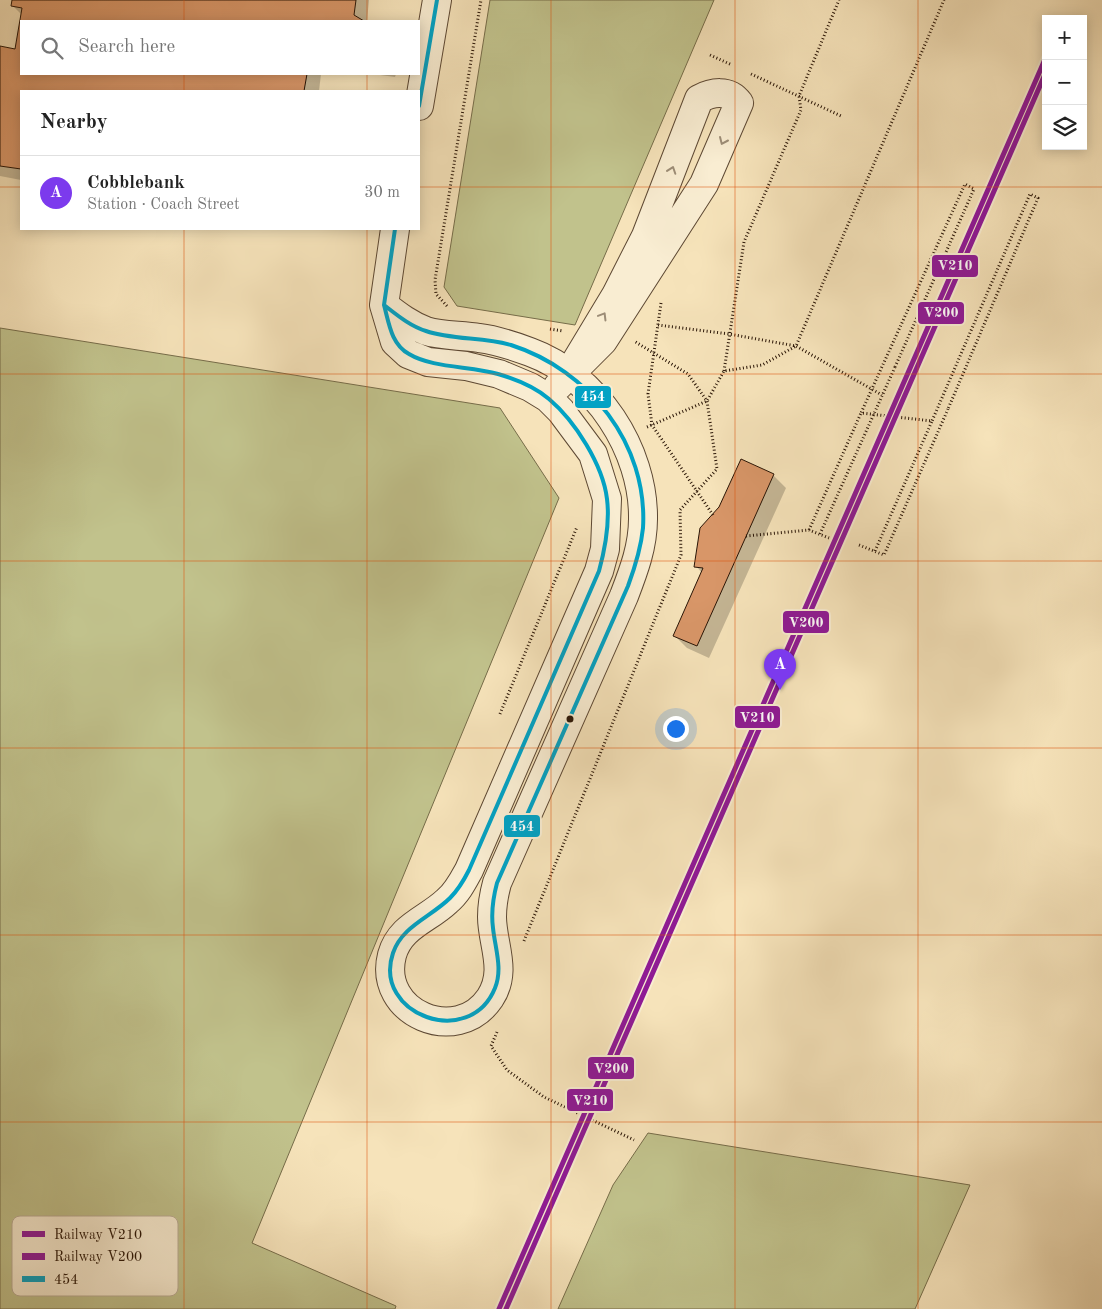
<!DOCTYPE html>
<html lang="en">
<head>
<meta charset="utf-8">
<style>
  :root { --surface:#fff; --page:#f6f6f6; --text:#222; --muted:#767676; --line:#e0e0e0; --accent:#7c3aed }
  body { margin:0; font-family:"Old Standard TT",serif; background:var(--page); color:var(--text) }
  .controls { position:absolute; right:15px; top:15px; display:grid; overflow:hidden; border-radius:0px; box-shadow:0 2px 12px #0003 }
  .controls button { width:45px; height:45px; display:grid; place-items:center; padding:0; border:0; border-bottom:1px solid var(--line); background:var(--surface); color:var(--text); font:25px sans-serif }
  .you { position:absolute; left:675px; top:728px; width:18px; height:18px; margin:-12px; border:4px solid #fff; border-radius:50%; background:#1a73e8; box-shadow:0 0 0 8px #1a73e833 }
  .badge { display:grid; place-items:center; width:32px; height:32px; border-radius:50%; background:var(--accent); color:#fff; font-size:16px; font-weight:700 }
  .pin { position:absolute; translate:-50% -41px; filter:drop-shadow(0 1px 2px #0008) }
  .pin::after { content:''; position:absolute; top:26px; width:18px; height:15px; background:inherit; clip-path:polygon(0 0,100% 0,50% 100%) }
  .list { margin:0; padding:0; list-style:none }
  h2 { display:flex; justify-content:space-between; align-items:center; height:65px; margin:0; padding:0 20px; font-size:21px }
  h2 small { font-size:16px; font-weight:400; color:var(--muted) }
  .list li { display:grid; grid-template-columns:32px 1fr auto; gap:15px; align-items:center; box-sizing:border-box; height:75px; padding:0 20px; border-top:1px solid var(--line) }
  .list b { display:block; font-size:19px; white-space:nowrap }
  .list p { margin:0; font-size:16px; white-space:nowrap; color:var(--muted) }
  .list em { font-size:16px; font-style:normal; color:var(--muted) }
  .icon { flex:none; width:28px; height:28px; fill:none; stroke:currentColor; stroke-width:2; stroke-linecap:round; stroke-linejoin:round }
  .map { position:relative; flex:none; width:1102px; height:1309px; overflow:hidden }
  .search { position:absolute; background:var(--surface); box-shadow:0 2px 12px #0003; left:20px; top:20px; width:400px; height:55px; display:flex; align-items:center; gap:12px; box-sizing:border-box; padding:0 18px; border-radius:0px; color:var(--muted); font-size:19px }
  .panel { position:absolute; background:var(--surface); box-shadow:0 2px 12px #0003; left:20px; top:90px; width:400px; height:140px; border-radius:0px }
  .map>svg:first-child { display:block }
</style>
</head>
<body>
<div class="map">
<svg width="1102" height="1309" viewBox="0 0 1102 1309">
  <rect width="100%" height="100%" fill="#f6e3ba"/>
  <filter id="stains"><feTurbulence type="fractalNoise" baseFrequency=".004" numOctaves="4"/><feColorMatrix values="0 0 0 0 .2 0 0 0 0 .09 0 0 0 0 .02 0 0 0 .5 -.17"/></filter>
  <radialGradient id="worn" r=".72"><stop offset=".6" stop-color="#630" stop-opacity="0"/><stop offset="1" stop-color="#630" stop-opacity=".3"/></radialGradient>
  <path fill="#c1c28c" stroke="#766c49" d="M490,0H714L575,325L457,306L444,287Z
    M0,328L500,408L559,498L252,1243L396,1306L395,1309H0Z
    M648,1133L970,1185L915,1309H558L613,1185Z"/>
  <path fill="#0003" d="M13,0H369L367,21H21V74H321L319,91H21V180L0,176V48L16,50L22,15L13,6Z
    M373,74H396L395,77Z
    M773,475L786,488L709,658L687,648L674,635L702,573L696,566Z"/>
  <path fill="#d89668" stroke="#2a1506" d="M12,0H356L354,15L364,21H21V74H307L304,91H21V169L0,166V46L15,49L22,8L11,6Z
    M741,459L774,474L697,646L673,636L703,568L694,567L700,528L719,507Z"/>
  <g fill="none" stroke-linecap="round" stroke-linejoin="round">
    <defs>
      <path id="minor" d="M419,106L437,0
        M384,305C398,316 410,325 426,331C442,336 462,335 479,338C496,340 514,346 530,352C596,376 644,450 643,519C643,546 634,570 624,596L497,883C494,894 492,905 492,917C492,944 508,971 490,998C457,1047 377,1013 392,955C400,926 427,920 447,901C457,893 463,881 469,870L599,571L605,549L607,499L593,454L561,411L548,398L530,387L499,374L466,366L428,362L408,354L395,342L384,305L395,229
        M558,386L603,341L704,184L739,103C729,89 712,92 699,99L646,236L616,295L569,373"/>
    </defs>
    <use href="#minor" stroke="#5d4833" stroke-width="30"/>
    <path stroke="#2a1506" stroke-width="3" stroke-dasharray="1 2.5" stroke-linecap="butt" d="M710,55L732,65
      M751,74L841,116
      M661,303L648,394L652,425L713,515
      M447,306L436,294L435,280L481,0
      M658,325L729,334L796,346L882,395
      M550,329L563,331
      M724,371L744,242L801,110L799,96L839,0
      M647,427L707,401L724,371L762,365L796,346L944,0
      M809,530L861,413
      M820,534L895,367
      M746,536L809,530L829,538
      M859,545L884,555L948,409
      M875,551L932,421
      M500,714L577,527
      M524,941L681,555L680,510L717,469L707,401L688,374L634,341
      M497,1032L491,1046L507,1070L544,1097L634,1140"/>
    <use href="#minor" stroke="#f9edd2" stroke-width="28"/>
    <path stroke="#2a1506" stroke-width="3" stroke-dasharray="1 2.5" stroke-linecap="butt" d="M895,367L974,189L965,184L861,413L932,421L1030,194L1038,198L948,409"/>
    <defs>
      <path id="bus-1" d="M419,106L437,0
        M384,305C397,315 410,326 426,331C452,340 483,337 511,345C589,370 648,444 643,528C641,548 635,567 628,586L497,883C493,898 491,913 493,928C495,948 503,969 495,988C470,1050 372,1015 393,953C402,926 431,917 450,898C458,890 464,880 469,870L599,571C605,549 610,523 607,499C603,465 575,421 549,399C535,387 515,379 498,374C471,366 432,368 409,354C391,344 389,323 384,305Z
        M384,305L395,229"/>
    </defs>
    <use href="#bus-1" stroke="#f9edd2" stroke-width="8"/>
    <use href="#bus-1" stroke="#02a2c4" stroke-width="4"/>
    <defs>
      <path id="rail-1" d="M499,1309L1046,57"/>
      <path id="rail-2" d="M506,1309L1046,72"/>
    </defs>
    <use href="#rail-1" stroke="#f9edd2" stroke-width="9"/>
    <use href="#rail-2" stroke="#f9edd2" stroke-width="9"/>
    <use href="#rail-1" stroke="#8f1a95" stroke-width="5"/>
    <use href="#rail-2" stroke="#8f1a95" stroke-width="5"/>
  </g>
  <defs><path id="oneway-chevron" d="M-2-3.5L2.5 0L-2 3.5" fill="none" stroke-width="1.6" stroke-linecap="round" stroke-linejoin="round" transform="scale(1.25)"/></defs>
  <g stroke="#9c8c76">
    <use href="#oneway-chevron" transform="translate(723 141) rotate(114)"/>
    <use href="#oneway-chevron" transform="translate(672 170) rotate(-71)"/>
    <use href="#oneway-chevron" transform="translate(603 316) rotate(-59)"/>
  </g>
  <path fill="none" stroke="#de560c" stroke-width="1" stroke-opacity="0.55" d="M184,0V21M367,0V21M551,0V1309M735,0V1309M918,0V1309M184,74V91M367,74V91M0,187H21M419,187H1102M184,229V1309M367,229V1309M0,374H1102M0,561H1102M0,748H1102M0,935H1102M0,1122H1102"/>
  <circle fill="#2a1506" stroke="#f9edd2" stroke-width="2" cx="570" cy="719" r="4.5"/>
  <rect x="12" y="1216" width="166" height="80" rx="8" fill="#f9edd2" stroke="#bbac95" stroke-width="1"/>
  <rect x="22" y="1231" width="23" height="6" fill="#8f1a95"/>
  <rect x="22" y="1253" width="23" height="7" fill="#8f1a95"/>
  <rect x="22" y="1276" width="23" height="6" fill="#02a2c4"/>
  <g font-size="14" fill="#2a1506">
    <text x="54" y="1239">Railway V210</text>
    <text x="54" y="1261">Railway V200</text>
    <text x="54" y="1284">454</text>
  </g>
  <g stroke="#f9edd2" stroke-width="2">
    <rect x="931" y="254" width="48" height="24" rx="5" fill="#8f1a95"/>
    <rect x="917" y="301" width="48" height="24" rx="5" fill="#8f1a95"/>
    <rect x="574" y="385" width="38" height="24" rx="5" fill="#02a2c4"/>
    <rect x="782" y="610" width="48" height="24" rx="5" fill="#8f1a95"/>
    <rect x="734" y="705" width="47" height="24" rx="5" fill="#8f1a95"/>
    <rect x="503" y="814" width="38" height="24" rx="5" fill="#02a2c4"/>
    <rect x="587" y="1056" width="48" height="24" rx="5" fill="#8f1a95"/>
    <rect x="566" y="1088" width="48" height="24" rx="5" fill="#8f1a95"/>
  </g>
  <g font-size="14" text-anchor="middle" font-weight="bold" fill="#fff">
    <text x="955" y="270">V210</text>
    <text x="941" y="317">V200</text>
    <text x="593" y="401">454</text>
    <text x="806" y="627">V200</text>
    <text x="757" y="722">V210</text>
    <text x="522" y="831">454</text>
    <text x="611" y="1073">V200</text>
    <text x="590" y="1105">V210</text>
  </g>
  <rect width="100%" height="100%" filter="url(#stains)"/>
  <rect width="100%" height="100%" fill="url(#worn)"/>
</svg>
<div class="controls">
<button>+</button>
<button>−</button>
<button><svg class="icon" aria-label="layers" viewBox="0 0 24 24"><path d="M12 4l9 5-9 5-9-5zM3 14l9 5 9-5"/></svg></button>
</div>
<div class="you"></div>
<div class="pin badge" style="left:780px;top:690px">A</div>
<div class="search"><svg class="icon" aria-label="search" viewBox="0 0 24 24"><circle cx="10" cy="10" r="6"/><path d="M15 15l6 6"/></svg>Search here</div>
<section class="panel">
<h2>Nearby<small></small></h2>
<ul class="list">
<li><span class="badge">A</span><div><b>Cobblebank</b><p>Station · Coach Street</p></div><em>30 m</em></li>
</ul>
</section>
</div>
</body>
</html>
